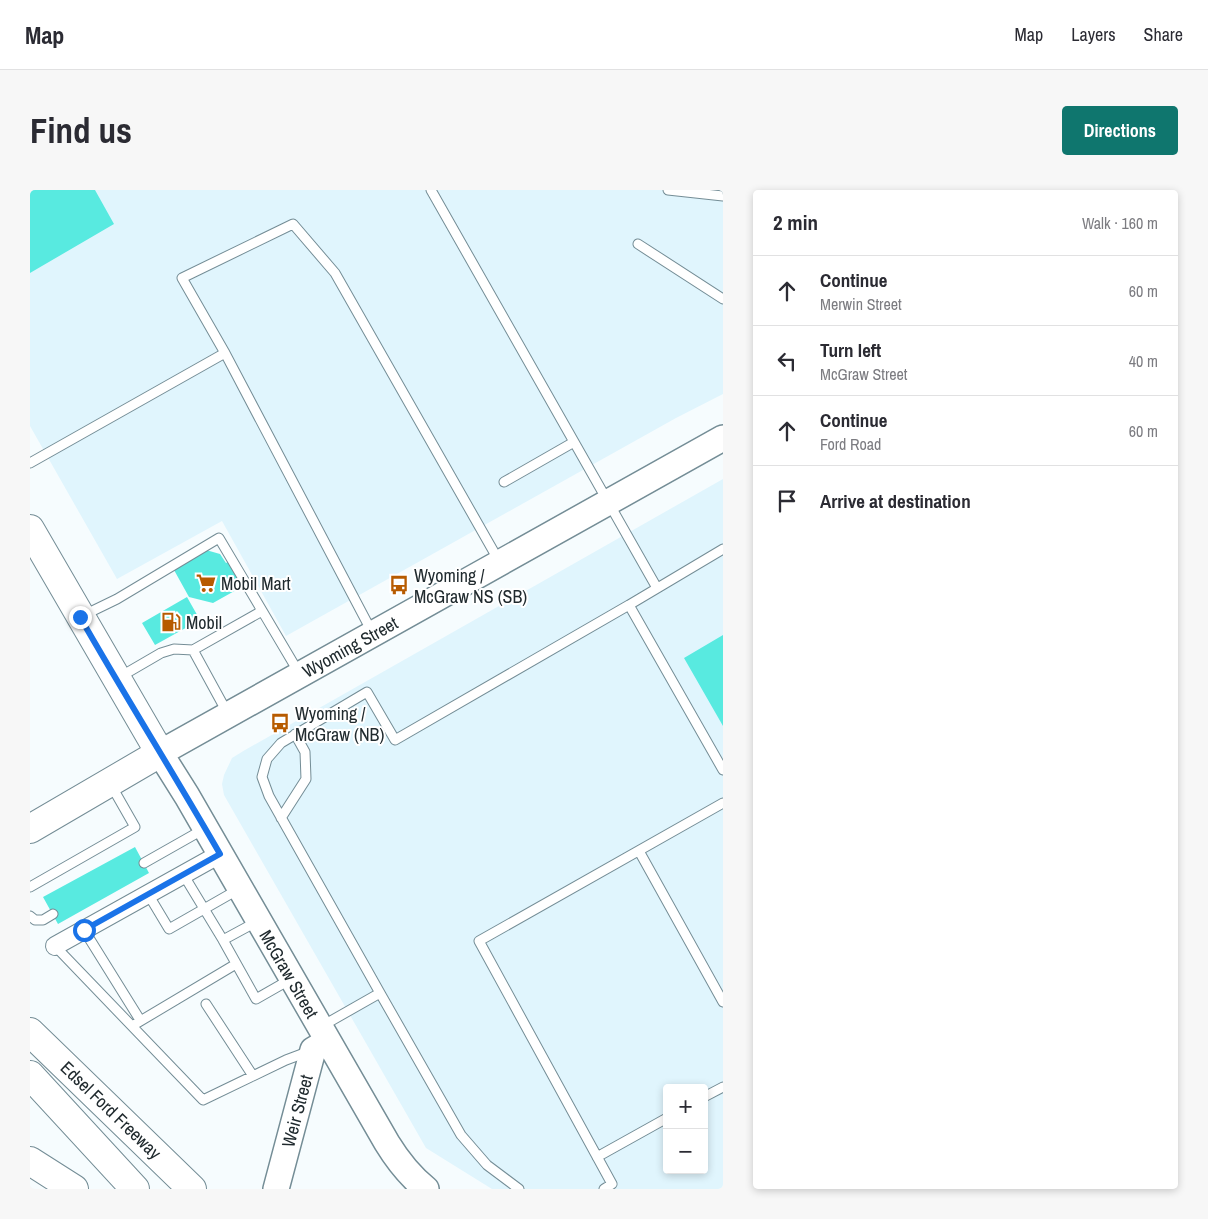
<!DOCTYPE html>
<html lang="en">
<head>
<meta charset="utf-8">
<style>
  :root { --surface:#fff; --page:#f7f7f7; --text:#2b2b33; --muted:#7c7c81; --line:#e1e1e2; --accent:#0f766e }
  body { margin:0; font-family:"Archivo Narrow",sans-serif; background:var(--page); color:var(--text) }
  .controls { position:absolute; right:15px; bottom:15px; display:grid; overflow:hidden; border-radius:5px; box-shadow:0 2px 8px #0003 }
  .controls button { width:45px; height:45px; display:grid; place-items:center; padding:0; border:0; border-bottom:1px solid var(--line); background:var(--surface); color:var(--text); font:25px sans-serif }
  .stop { position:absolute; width:15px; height:15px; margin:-11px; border:4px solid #1a73e8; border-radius:50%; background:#fff }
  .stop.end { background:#1a73e8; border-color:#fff; box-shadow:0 1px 5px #0008 }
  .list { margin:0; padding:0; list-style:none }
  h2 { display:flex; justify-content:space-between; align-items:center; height:65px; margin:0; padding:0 20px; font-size:21px }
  h2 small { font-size:16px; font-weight:400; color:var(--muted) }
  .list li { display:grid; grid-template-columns:32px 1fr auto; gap:15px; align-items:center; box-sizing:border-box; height:70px; padding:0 20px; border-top:1px solid var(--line) }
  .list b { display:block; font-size:19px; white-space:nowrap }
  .list p { margin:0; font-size:16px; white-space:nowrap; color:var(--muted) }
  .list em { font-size:16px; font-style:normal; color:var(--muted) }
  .icon { flex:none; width:28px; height:28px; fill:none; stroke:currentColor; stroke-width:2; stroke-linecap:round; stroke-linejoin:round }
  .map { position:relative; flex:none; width:693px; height:999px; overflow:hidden; border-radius:5px }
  header { display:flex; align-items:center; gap:30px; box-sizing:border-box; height:70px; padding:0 25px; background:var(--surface); border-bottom:1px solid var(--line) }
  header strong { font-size:24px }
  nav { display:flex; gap:28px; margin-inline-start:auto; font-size:18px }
  .intro { display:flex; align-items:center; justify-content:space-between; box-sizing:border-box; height:120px; padding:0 30px }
  h1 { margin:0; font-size:35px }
  .button { padding:12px 22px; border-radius:5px; background:var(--accent); color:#fff; font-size:18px; font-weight:700 }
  main { display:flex; gap:30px; padding:0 30px }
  aside { flex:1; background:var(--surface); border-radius:5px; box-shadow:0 2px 8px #0003 }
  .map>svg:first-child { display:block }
</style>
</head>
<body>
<header>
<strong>Map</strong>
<nav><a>Map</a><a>Layers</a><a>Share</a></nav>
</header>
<div class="intro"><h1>Find us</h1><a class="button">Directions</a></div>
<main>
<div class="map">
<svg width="693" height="999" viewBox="0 0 693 999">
  <rect width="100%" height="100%" fill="#f6fcfe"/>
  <path fill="#e0f5fd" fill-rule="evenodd" d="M0,0H693V204L646,228L256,446L192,331L87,389L0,236Z
    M693,289V999H462L396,958L194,605L192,594L194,585L202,568L215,560ZM637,898H674V980H637Z"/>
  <path fill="#58eae0" d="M0,0H65L84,34L0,83Z
    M176,360L190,364L196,373L200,371L211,390L205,394L208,399L183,413L159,407L144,380L146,379L145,377Z
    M157,407L170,430L125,455L112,433Z
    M693,445V536L654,468Z
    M105,657L119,683L28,734L13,707Z"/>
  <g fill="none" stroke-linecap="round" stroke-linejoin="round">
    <defs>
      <path id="lane" d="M401,0L627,398
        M638,0L693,6
        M608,54L693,109
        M0,273L195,163
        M474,292L544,252
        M693,359L599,415L693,580
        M52,426L87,409L189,348L269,483
        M342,442L195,163L152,88L263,34L305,83L469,371
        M88,488L131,463L144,459L163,460
        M198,524L163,460L232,421
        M251,628L276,589L275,562L265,544
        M609,661L693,812
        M114,673L174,639
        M153,684L193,750L228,731
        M0,697L105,637L81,595
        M118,704L139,739L209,699
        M0,726L5,730H13L23,724
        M54,740L110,830
        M193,750L226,809L261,789
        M25,756L173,910L256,870L280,861
        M350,803L431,945L457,975L489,999
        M176,814L223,886
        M102,836L206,774
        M292,836L350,803L239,606L232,587L237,569L251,553L337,502L365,550L599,415
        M674,907L693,897
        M567,967L637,928
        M574,999L582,994L449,751L693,613"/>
      <path id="street" d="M25,756L190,664"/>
      <path id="secondary" d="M246,999L283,860L298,851
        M396,999C380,986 368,971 357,953L157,606L130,563L693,248"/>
      <path id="primary" d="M0,339L130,563L0,639"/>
      <path id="highway" d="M0,842L162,999
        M0,885L105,999
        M0,971L44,999"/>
    </defs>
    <use href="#lane" stroke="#748d96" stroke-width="11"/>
    <use href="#street" stroke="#748d96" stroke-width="20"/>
    <use href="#secondary" stroke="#748d96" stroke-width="28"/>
    <use href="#primary" stroke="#748d96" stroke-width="30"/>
    <use href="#highway" stroke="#748d96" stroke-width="30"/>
    <use href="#lane" stroke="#fff" stroke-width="9"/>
    <use href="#street" stroke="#fff" stroke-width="18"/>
    <use href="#secondary" stroke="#fff" stroke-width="25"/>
    <use href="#primary" stroke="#fff" stroke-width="28"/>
    <use href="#highway" stroke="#fff" stroke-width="28"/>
  </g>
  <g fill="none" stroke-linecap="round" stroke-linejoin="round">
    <path stroke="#1a73e8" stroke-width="6" d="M50,427C95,506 144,584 190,664L54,740"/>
  </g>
  <defs>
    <symbol id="supermarket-bare" viewBox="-9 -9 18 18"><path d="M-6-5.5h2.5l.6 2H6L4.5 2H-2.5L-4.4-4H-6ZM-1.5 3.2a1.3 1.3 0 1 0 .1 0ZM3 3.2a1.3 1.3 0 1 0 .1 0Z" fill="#b75b00" stroke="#fff" stroke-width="2.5" paint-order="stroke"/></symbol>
    <symbol id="bus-bare" viewBox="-9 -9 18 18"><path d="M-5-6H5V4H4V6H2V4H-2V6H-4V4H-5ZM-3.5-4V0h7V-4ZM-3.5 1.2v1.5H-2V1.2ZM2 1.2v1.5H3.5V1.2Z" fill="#b75b00" stroke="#fff" stroke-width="2.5" paint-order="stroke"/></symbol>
    <symbol id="fuel-bare" viewBox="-9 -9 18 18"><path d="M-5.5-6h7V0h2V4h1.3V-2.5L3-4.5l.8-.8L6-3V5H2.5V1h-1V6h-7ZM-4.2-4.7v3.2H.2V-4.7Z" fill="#b75b00" stroke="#fff" stroke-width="2.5" paint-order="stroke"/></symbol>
  </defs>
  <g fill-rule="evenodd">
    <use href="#supermarket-bare" x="162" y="379" width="28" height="28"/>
    <use href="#bus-bare" x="355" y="381" width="28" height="28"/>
    <use href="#fuel-bare" x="127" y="418" width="28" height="28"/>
    <use href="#bus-bare" x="236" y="519" width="28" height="28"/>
  </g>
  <g text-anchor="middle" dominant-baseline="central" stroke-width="4" stroke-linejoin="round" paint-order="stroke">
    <g font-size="18" fill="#202a2e" stroke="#fff" text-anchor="start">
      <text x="384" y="385">Wyoming /<tspan x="384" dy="21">McGraw NS (SB)</tspan></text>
      <text x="191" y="393">Mobil Mart</text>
      <text x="156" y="432">Mobil</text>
      <text x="265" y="523">Wyoming /<tspan x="265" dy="21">McGraw (NB)</tspan></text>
    </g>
    <g font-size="18" fill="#202a2e" stroke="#fff">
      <text transform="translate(320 457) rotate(-29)">Wyoming Street</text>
      <text transform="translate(259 784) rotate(60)">McGraw Street</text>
      <text transform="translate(81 920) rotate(44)">Edsel Ford Freeway</text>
      <text transform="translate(267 921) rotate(-75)">Weir Street</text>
    </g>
  </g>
</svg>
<div class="controls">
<button>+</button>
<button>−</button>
</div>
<div class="stop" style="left:54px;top:740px"></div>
<div class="stop end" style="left:50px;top:427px"></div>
</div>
<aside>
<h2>2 min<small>Walk · 160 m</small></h2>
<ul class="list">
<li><svg class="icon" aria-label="ahead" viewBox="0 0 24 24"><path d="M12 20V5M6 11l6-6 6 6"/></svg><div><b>Continue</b><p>Merwin Street</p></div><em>60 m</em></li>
<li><svg class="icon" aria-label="left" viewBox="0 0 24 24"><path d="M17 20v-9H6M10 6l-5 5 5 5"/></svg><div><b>Turn left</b><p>McGraw Street</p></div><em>40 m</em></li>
<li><svg class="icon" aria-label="ahead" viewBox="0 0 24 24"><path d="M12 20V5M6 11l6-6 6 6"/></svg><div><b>Continue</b><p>Ford Road</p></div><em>60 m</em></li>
<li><svg class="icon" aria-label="arrive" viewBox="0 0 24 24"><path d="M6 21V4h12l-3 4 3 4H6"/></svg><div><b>Arrive at destination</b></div></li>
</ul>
</aside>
</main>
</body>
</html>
